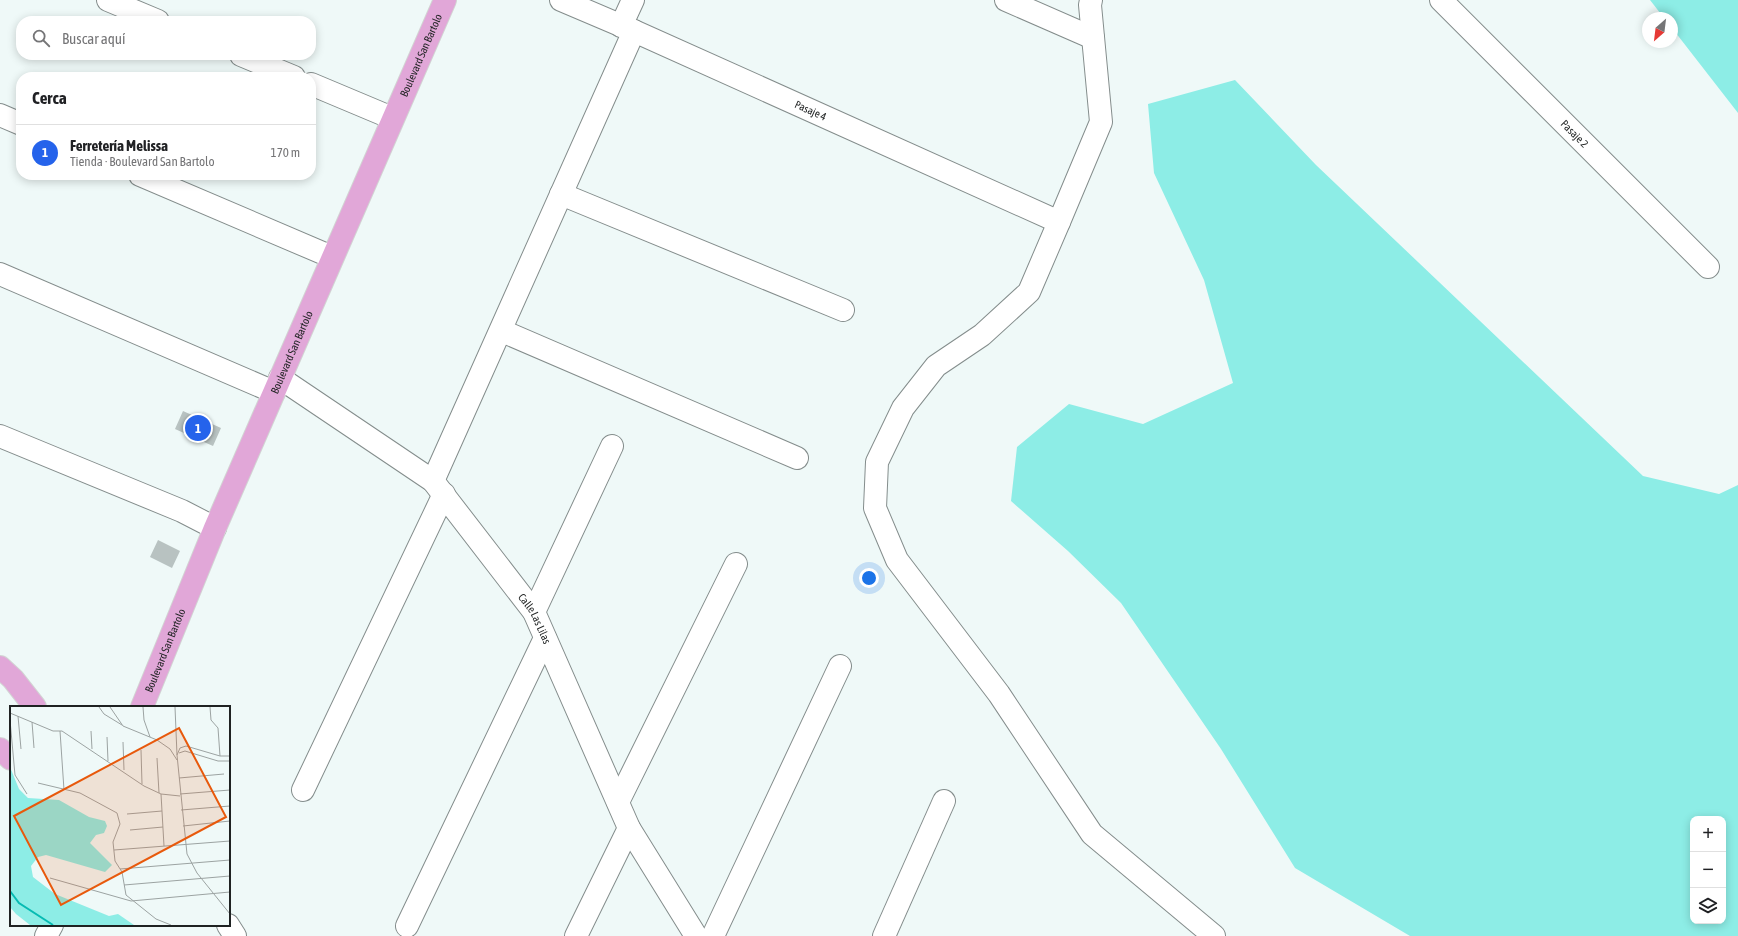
<!DOCTYPE html>
<html lang="es">
<head>
<meta charset="utf-8">
<style>
  :root { --surface:#fff; --page:#f6f6f6; --text:#202124; --muted:#757577; --line:#e0e0e0; --accent:#2563eb }
  body { margin:0; font-family:"Asap Condensed",sans-serif; background:var(--page); color:var(--text) }
  .controls { position:absolute; right:12px; bottom:12px; display:grid; overflow:hidden; border-radius:8px; box-shadow:0 2px 10px #0003 }
  .controls button { width:36px; height:36px; display:grid; place-items:center; padding:0; border:0; border-bottom:1px solid var(--line); background:var(--surface); color:var(--text); font:20px sans-serif }
  .compass { position:absolute; left:1642px; top:12px; width:36px; height:36px; border-radius:50%; background:var(--surface); box-shadow:0 2px 10px #0003; rotate:208deg }
  .you { position:absolute; left:869px; top:578px; width:14px; height:14px; margin:-10px; border:3px solid #fff; border-radius:50%; background:#1a73e8; box-shadow:0 0 0 6px #1a73e833 }
  .badge { display:grid; place-items:center; width:26px; height:26px; border-radius:50%; background:var(--accent); color:#fff; font-size:13px; font-weight:700 }
  .pin { position:absolute; translate:-50% -50%; border:2px solid #fff; box-shadow:0 1px 4px #0006 }
  .list { margin:0; padding:0; list-style:none }
  h2 { display:flex; justify-content:space-between; align-items:center; height:52px; margin:0; padding:0 16px; font-size:17px }
  h2 small { font-size:13px; font-weight:400; color:var(--muted) }
  .list li { display:grid; grid-template-columns:26px 1fr auto; gap:12px; align-items:center; box-sizing:border-box; height:56px; padding:0 16px; border-top:1px solid var(--line) }
  .list b { display:block; font-size:15px; white-space:nowrap }
  .list p { margin:0; font-size:13px; white-space:nowrap; color:var(--muted) }
  .list em { font-size:13px; font-style:normal; color:var(--muted) }
  .icon { flex:none; width:22px; height:22px; fill:none; stroke:currentColor; stroke-width:2; stroke-linecap:round; stroke-linejoin:round }
  .map { position:relative; flex:none; width:1738px; height:936px; overflow:hidden }
  .search { position:absolute; background:var(--surface); box-shadow:0 2px 10px #0003; left:16px; top:16px; width:300px; height:44px; display:flex; align-items:center; gap:10px; box-sizing:border-box; padding:0 14px; border-radius:16px; color:var(--muted); font-size:15px }
  .panel { position:absolute; background:var(--surface); box-shadow:0 2px 10px #0003; left:16px; top:72px; width:300px; height:108px; border-radius:16px }
  .map>svg:first-child { display:block }
</style>
</head>
<body>
<div class="map">
<svg width="1738" height="936" viewBox="0 0 1738 936">
  <rect width="100%" height="100%" fill="#eff9f8"/>
  <path fill="#8dede6" fill-rule="evenodd" d="M1650,0H1738V113L1672,28V18H1664Z
    M1235,80L1316,165L1643,476L1719,494L1738,485V936H1410L1295,868L1221,749L1121,603L1068,551L1011,501L1017,447L1069,404L1143,424L1233,383L1204,280L1154,173L1148,104ZM1693,819H1723V921H1693Z"/>
  <path fill="#b8c2c1" d="M183,411L221,428L213,446L175,429Z
    M158,540L180,551L172,568L150,557Z"/>
  <g fill="none" stroke-linecap="round" stroke-linejoin="round">
    <defs>
      <g id="minor">
        <path d="M108,0L158,21"/>
        <path id="s1" d="M561,0L634,31L1059,222"/>
        <path d="M1006,0L1093,38"/>
        <path d="M1091,0L1090,5L1101,122L1059,222L1029,292L982,335L936,366L903,408L877,462L875,508L897,560L999,694L1092,834L1214,936"/>
        <path id="s2" d="M1441,0L1708,267"/>
        <path d="M621,26L633,0"/>
        <path d="M241,55L294,77"/>
        <path d="M311,84L392,118"/>
        <path d="M0,115L21,124"/>
        <path d="M140,175L332,257"/>
        <path d="M561,194L843,310"/>
        <path d="M0,274L274,392"/>
        <path d="M502,331L797,458"/>
        <path id="s3" d="M280,378L433,481L534,612L629,828L696,936"/>
        <path d="M0,436L182,511L215,528"/>
        <path d="M433,481L634,31"/>
        <path d="M534,612L612,446"/>
        <path d="M303,790L444,494"/>
        <path d="M618,802L736,564"/>
        <path d="M228,925L235,936"/>
        <path d="M407,926L545,638"/>
        <path d="M46,936L52,925"/>
        <path d="M576,936L629,828"/>
        <path d="M713,936L840,666"/>
        <path d="M884,936L944,801"/>
      </g>
      <g id="major">
        <path d="M0,667L13,679L35,707"/>
        <path id="s4" d="M142,707L215,528L445,0"/>
        <path d="M0,749L11,759"/>
      </g>
    </defs>
    <use href="#minor" stroke="#848d8c" stroke-width="24"/>
    <use href="#major" stroke="#d2d3d3" stroke-width="24"/>
    <use href="#minor" stroke="#fff" stroke-width="22"/>
    <use href="#major" stroke="#e1a7d8" stroke-width="22"/>
  </g>
  <g text-anchor="middle" dominant-baseline="central" stroke-width="3.5" stroke-linejoin="round" paint-order="stroke">
    <g font-size="11" fill="#1f2222" stroke="#eff9f8">
      <text stroke="none"><textPath href="#s4" startOffset="709">Boulevard San Bartolo</textPath></text>
      <text stroke="none"><textPath href="#s1" startOffset="273">Pasaje 4</textPath></text>
      <text stroke="none"><textPath href="#s2" startOffset="189">Pasaje 2</textPath></text>
      <text stroke="none"><textPath href="#s4" startOffset="385">Boulevard San Bartolo</textPath></text>
      <text stroke="none"><textPath href="#s3" startOffset="356">Calle Las Lilas</textPath></text>
      <text stroke="none"><textPath href="#s4" startOffset="61">Boulevard San Bartolo</textPath></text>
    </g>
  </g>
  <g transform="translate(10 706)">
    <rect width="220" height="220" fill="#eff9f8"/>
    <path d="M0,61L9,83L18,92L49,94L79,111L95,115L97,120L94,127L86,129L80,137L102,159L95,166L36,149L28,151L21,160L23,171L45,188L99,210L108,208L124,219H20L6,208L0,201Z" fill="#8dede6"/>
    <path fill="none" stroke="#07bbb3" stroke-width="2" d="M0,185L9,197L43,219"/>
    <path fill="none" stroke="#9ca3a2" stroke-width="1" d="M89,1L94,8L112,19M100,1L113,20L147,34L160,43L167,54M133,1L134,14L140,31M165,1L167,49M200,1L201,14L208,22L210,50M0,7L43,25H52L134,80L151,88L170,90M8,10L11,43M0,14L5,69L17,88M22,16L24,42M50,25L54,84M81,25L82,43M97,31L98,55M113,36L114,64M131,44L132,78M169,47L175,45L208,55H220M167,49L177,148L187,167L220,208M167,49L170,42L176,40L210,50H220M147,52L149,87M169,72L214,68M28,77L70,87L107,107L110,118L103,136L105,155L112,166L116,189L146,213L161,219M151,88L154,140M170,88L220,84M171,104L220,100M117,108L152,105M173,120L220,115M120,124L153,121M104,144L220,135M110,163L220,154M40,172L121,195L220,186M114,179L220,170"/>
    <path fill="#e8590c" fill-opacity="0.15" stroke="#e8590c" stroke-width="2" d="M169,22L216,111L51,199L4,110Z"/>
    <rect width="220" height="220" fill="none" stroke="#1f2222" stroke-width="2"/>
  </g>
</svg>
<div class="controls">
<button>+</button>
<button>−</button>
<button><svg class="icon" aria-label="layers" viewBox="0 0 24 24"><path d="M12 4l9 5-9 5-9-5zM3 14l9 5 9-5"/></svg></button>
</div>
<svg class="compass" viewBox="-18 -18 36 36"><path d="M0-13l5 13h-10z" fill="#e53935"/><path d="M0 13l5-13h-10z" fill="#757577"/></svg>
<div class="you"></div>
<div class="pin badge" style="left:198px;top:428px">1</div>
<div class="search"><svg class="icon" aria-label="search" viewBox="0 0 24 24"><circle cx="10" cy="10" r="6"/><path d="M15 15l6 6"/></svg>Buscar aquí</div>
<section class="panel">
<h2>Cerca<small></small></h2>
<ul class="list">
<li><span class="badge">1</span><div><b>Ferretería Melissa</b><p>Tienda · Boulevard San Bartolo</p></div><em>170 m</em></li>
</ul>
</section>
</div>
</body>
</html>
